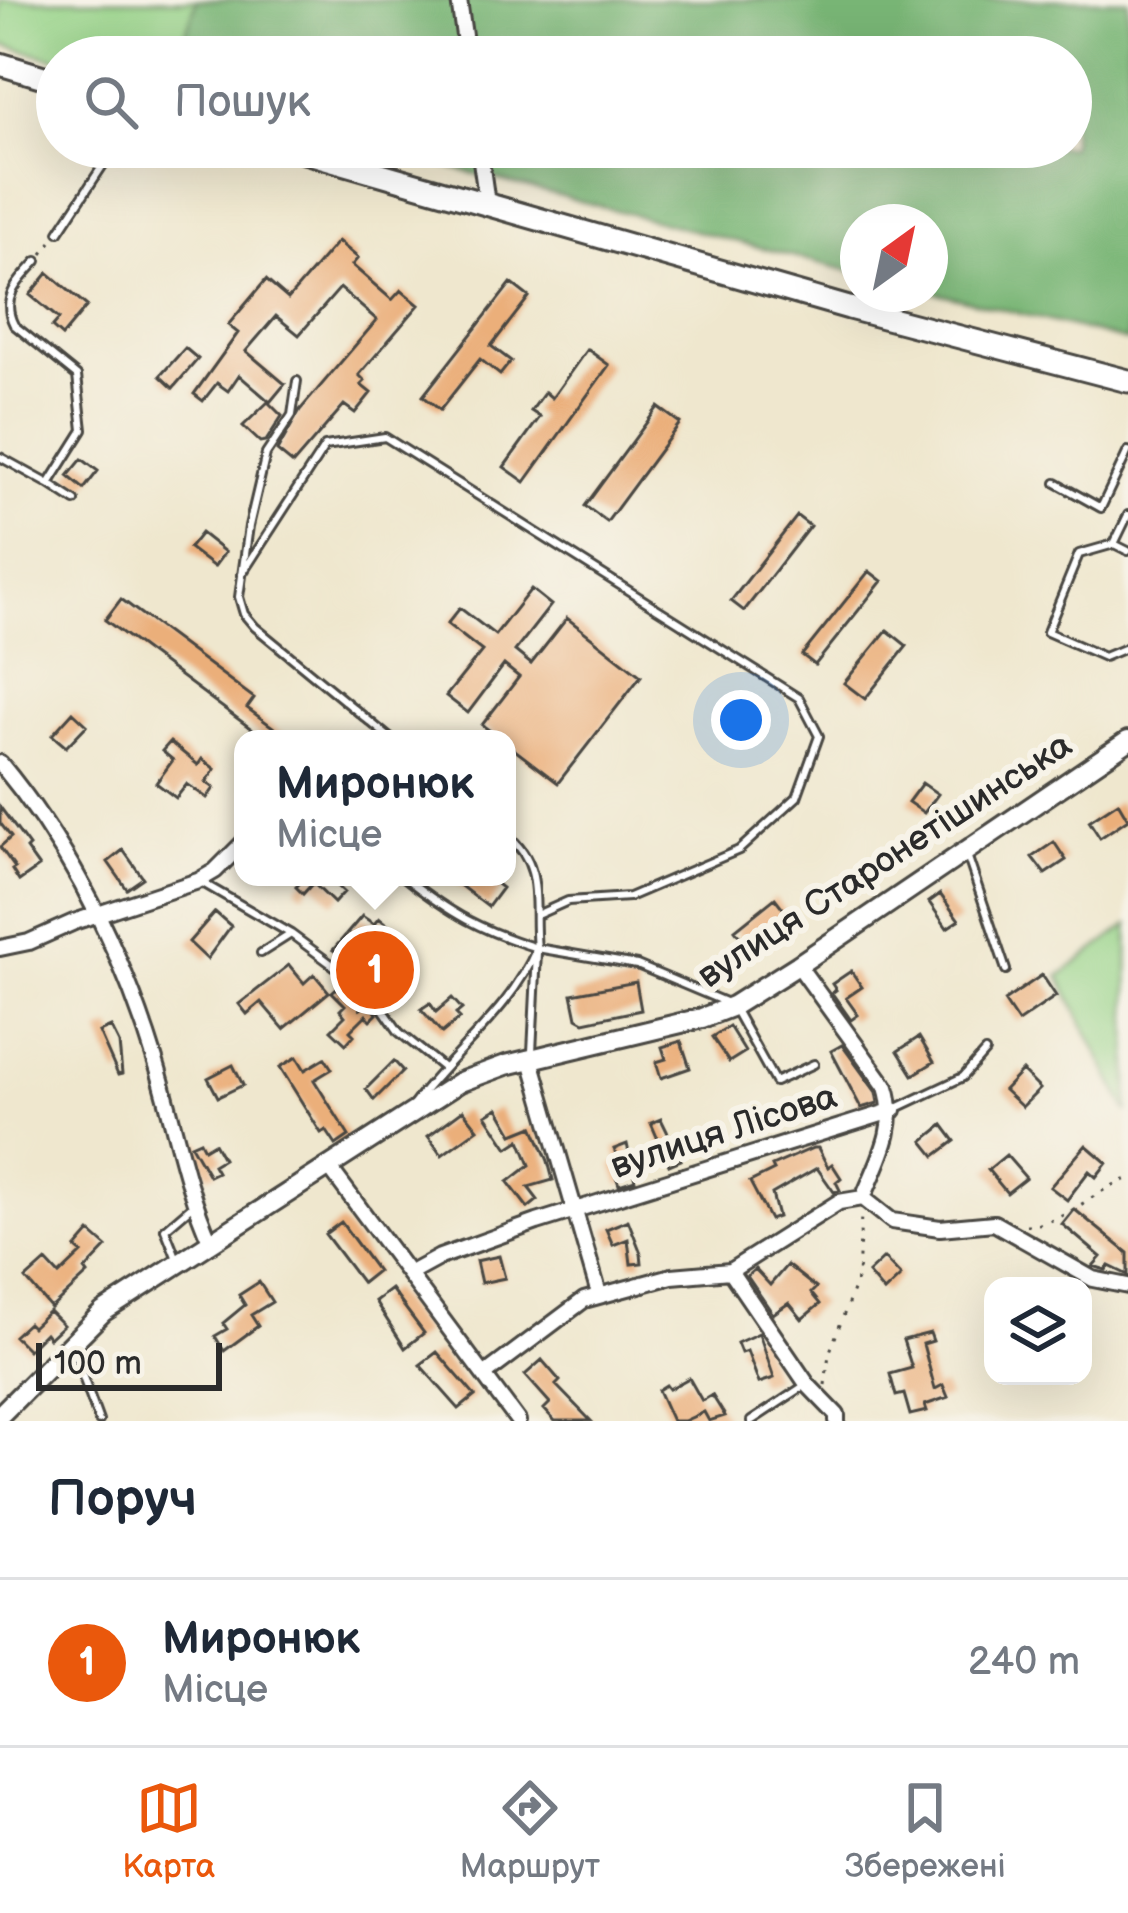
<!DOCTYPE html>
<html lang="uk">
<head>
<meta charset="utf-8">
<style>
  :root { --surface:#fff; --page:#f6f6f7; --text:#1f2937; --muted:#747a83; --line:#e0e1e3; --accent:#ea580c }
  body { margin:0; font-family:"Balsamiq Sans",sans-serif; background:var(--page); color:var(--text) }
  .controls { position:absolute; right:36px; bottom:36px; display:grid; overflow:hidden; border-radius:24px; box-shadow:0 12px 48px #0002 }
  .controls button { width:108px; height:108px; display:grid; place-items:center; padding:0; border:0; border-bottom:3px solid var(--line); background:var(--surface); color:var(--text); font:60px sans-serif }
  .compass { position:absolute; left:840px; top:204px; width:108px; height:108px; border-radius:50%; background:var(--surface); box-shadow:0 12px 48px #0002; rotate:33deg }
  .scale { position:absolute; left:36px; bottom:30px; width:186px; box-sizing:border-box; padding-left:12px; border:6px solid #2b2b2b; border-top:0; font-size:33px; line-height:42px; white-space:nowrap; color:#2b2b2b; -webkit-text-stroke:9px #f7f3e8; paint-order:stroke }
  .you { position:absolute; left:741px; top:720px; width:42px; height:42px; margin:-30px; border:9px solid #fff; border-radius:50%; background:#1a73e8; box-shadow:0 0 0 18px #1a73e833 }
  .badge { display:grid; place-items:center; width:78px; height:78px; border-radius:50%; background:var(--accent); color:#fff; font-size:39px; font-weight:700 }
  .pin { position:absolute; translate:-50% -50%; border:6px solid #fff; box-shadow:0 3px 12px #0006 }
  .popup { position:absolute; left:234px; top:730px; width:282px; height:156px; box-sizing:border-box; display:grid; place-content:center; border-radius:24px; background:var(--surface); filter:drop-shadow(0 3px 9px #0005); font-size:39px; white-space:nowrap; color:var(--muted) }
  .popup b { font-size:45px; color:var(--text) }
  .popup::after { content:''; position:absolute; left:50%; top:100%; margin-left:-24px; border:24px solid transparent; border-top-color:var(--surface) }
  .list { margin:0; padding:0; list-style:none }
  h2 { display:flex; justify-content:space-between; align-items:center; height:156px; margin:0; padding:0 48px; font-size:51px }
  h2 small { font-size:39px; font-weight:400; color:var(--muted) }
  .list li { display:grid; grid-template-columns:78px 1fr auto; gap:36px; align-items:center; box-sizing:border-box; height:168px; padding:0 48px; border-top:3px solid var(--line) }
  .list b { display:block; font-size:45px; white-space:nowrap }
  .list p { margin:0; font-size:39px; white-space:nowrap; color:var(--muted) }
  .list em { font-size:39px; font-style:normal; color:var(--muted) }
  .icon { flex:none; width:66px; height:66px; fill:none; stroke:currentColor; stroke-width:2; stroke-linecap:round; stroke-linejoin:round }
  .map { position:relative; flex:none; width:1128px; height:1421px; overflow:hidden }
  .search { position:absolute; background:var(--surface); box-shadow:0 12px 48px #0002; left:36px; right:36px; top:36px; height:132px; display:flex; align-items:center; gap:30px; box-sizing:border-box; padding:0 42px; border-radius:66px; color:var(--muted); font-size:45px }
  .sheet { height:324px; background:var(--surface) }
  nav { display:flex; justify-content:space-around; align-items:center; box-sizing:border-box; height:168px; border-top:3px solid var(--line); background:var(--surface); font-size:33px; color:var(--muted) }
  nav a { display:grid; justify-items:center; gap:6px }
  nav .on { color:var(--accent) }
  .map>svg:first-child { display:block }
</style>
</head>
<body>
<div class="map">
<svg width="1128" height="1421" viewBox="0 0 1128 1421">
  <rect width="100%" height="100%" fill="#f7f3e8"/>
  <filter id="ink" filterUnits="userSpaceOnUse"><feTurbulence type="fractalNoise" baseFrequency=".00833" numOctaves="2"/><feDisplacementMap in="SourceGraphic" scale="24" xChannelSelector="R" yChannelSelector="G"/><feConvolveMatrix kernelMatrix="1 2 1 2 8 2 1 2 1" color-interpolation-filters="sRGB"/></filter>
  <filter id="wash" filterUnits="userSpaceOnUse"><feTurbulence type="fractalNoise" baseFrequency=".004" numOctaves="4" result="noise"/><feDisplacementMap in="SourceGraphic" scale="48" xChannelSelector="R" yChannelSelector="G"/><feGaussianBlur stdDeviation="2.7" result="paint"/><feColorMatrix in="noise" values="0 0 0 0 0 0 0 0 0 0 0 0 0 0 0 0 0 1.4 0 .05"/><feComposite in="paint" operator="in"/></filter>
  <g filter="url(#wash)">
    <rect width="100%" height="100%" fill="#efe7ce"/>
    <path fill="#96d388" stroke="#607f5a" stroke-width="3" d="M0,0H197L178,57L57,59L0,44Z
      M1128,925V1113L1059,976Z"/>
    <path fill="#78b574" stroke="#527050" stroke-width="3" d="M197,0H1128V341L930,291V222H858V273L372,147H1071V57H178Z"/>
    <g id="blocks">
      <path fill="#ebaf7a" d="M338,241L358,258L352,265L392,300L401,290L419,305L359,375L365,381L361,385L371,393L355,413L344,405L293,464L277,451L300,410L377,320L340,288L299,335L276,316L246,351L285,384L270,402L239,375L228,391L217,383L203,401L194,394L238,333L228,325L266,280L288,299Z
        M48,273L87,306L62,336L52,327L59,319L30,295Z
        M511,283L529,297L491,346L511,361L500,375L480,359L440,410L423,396Z
        M185,348L198,359L173,388L160,376Z
        M587,349L609,365L525,482L504,467L540,417L531,411L545,392L552,398Z
        M268,402L282,416L266,441L260,442L243,426Z
        M658,407L680,423L607,522L585,506Z
        M82,459L98,471L84,489L68,476Z
        M797,516L810,526L744,611L731,601Z
        M201,533L225,552L214,567L189,548Z
        M869,571L882,581L815,665L802,655Z
        M531,589L551,605L515,651L531,664L567,618L641,676L558,783L507,744V739H501L482,725L519,677L504,665L468,713L446,696L482,651L447,624L460,608L495,635Z
        M121,599L254,698L247,708L289,739H265L105,620Z
        M887,630L907,646L865,699L844,683Z
        M73,712L87,725L66,747L52,735Z
        M170,742L198,765L202,759L215,769L206,782L214,788L207,798L187,784L176,798L156,783L173,760L162,751Z
        M922,783L938,794L924,813L908,802Z
        M1118,802L1128,819L1100,838L1089,821Z
        M0,807L29,846L26,849L39,867L19,881L12,870L15,868L0,847L11,837L0,823Z
        M1054,842L1066,860L1045,874L1032,857Z
        M123,850L143,878L127,889L108,862Z
        M306,877H328L344,892L334,903L313,883L303,894L296,887Z
        M449,877H488L502,888L488,907Z
        M940,894L959,920L947,928L929,902Z
        M775,898L792,920L752,952L735,930Z
        M215,912L231,926L207,959L189,942Z
        M362,916L374,924L379,918L395,931L389,938L395,943L381,962L387,966L377,982L363,973L380,946L364,933L347,959L333,950Z
        M289,965L304,983L314,974L329,992L284,1029L261,1002L247,1014L239,1004Z
        M851,971L862,987L846,998L858,1015L851,1020L832,993L836,990L832,984Z
        M1042,975L1056,996L1018,1022L1004,1001Z
        M636,982L641,1010L584,1022L577,1018L572,994Z
        M341,984L362,1005L359,1010L370,1003L377,1014L371,1020L366,1015L350,1031L354,1035L346,1044L331,1030L345,1016L340,1010L345,1005L332,992Z
        M452,998L462,1009L456,1014L460,1018L442,1033L421,1009L430,1003L436,1012Z
        M729,1026L745,1052L729,1062L712,1037Z
        M111,1027L119,1043L122,1074L118,1075L99,1032Z
        M919,1037L934,1062L913,1075L898,1051Z
        M681,1041L690,1068L661,1078L656,1062L666,1059L662,1047Z
        M842,1045L876,1092L878,1103L861,1108L831,1051Z
        M297,1057L305,1070L325,1058L332,1069L314,1080L349,1136L336,1145L326,1130L321,1133L280,1067Z
        M394,1061L403,1071L374,1100L366,1089Z
        M233,1065L243,1085L218,1097L208,1078Z
        M1022,1071L1040,1089L1022,1107L1004,1090Z
        M498,1108L513,1134L533,1126L548,1161L553,1180L528,1187L538,1200L528,1208L508,1182L530,1165L520,1140L508,1148L486,1115Z
        M463,1110L478,1129L442,1155L428,1136Z
        M661,1119L681,1160L669,1165L651,1123Z
        M943,1125L955,1141L935,1156L923,1141Z
        M200,1141L204,1149L214,1143L223,1159L213,1165L217,1172L209,1176L191,1145Z
        M627,1144L635,1180L619,1185L612,1165L620,1163L614,1149Z
        M1086,1145L1107,1163L1096,1177L1089,1171L1067,1200L1050,1187Z
        M813,1148H818L828,1167L832,1164L841,1178L836,1182L840,1190L834,1192L817,1168L772,1194L778,1217L770,1220L750,1182L774,1170L772,1166Z
        M1006,1155L1026,1178L1007,1193L988,1170Z
        M1074,1209L1128,1253V1275L1109,1266L1106,1270L1093,1266L1101,1257L1062,1224Z
        M628,1220L641,1253L642,1263L631,1264L628,1239L613,1245L606,1229Z
        M341,1222L377,1271L362,1283L325,1234Z
        M90,1232L107,1247L85,1270L88,1274L51,1308L26,1279L46,1261L59,1275L82,1253L76,1248Z
        M499,1256L505,1278L481,1283L476,1261Z
        M884,1258L901,1276L884,1292L868,1273Z
        M787,1265L816,1288L811,1293L820,1304L802,1319L789,1303L773,1314L747,1276L755,1269L770,1285Z
        M259,1282L272,1302L251,1315L258,1326L224,1351L215,1336L227,1329L223,1323L245,1305L239,1295Z
        M391,1289L424,1333L405,1348L375,1301Z
        M49,1311L63,1325L49,1338L45,1333L28,1350L14,1336L28,1323L32,1327Z
        M759,1333L774,1378L759,1383L747,1351L741,1353L737,1343Z
        M930,1333L933,1341L923,1344L935,1389L943,1385L948,1397L925,1405L927,1411L910,1415L904,1394L896,1396L890,1374L912,1368L903,1340Z
        M437,1352L475,1396L459,1409L420,1365Z
        M542,1360L560,1381L556,1385L591,1421H555L544,1409L550,1403L525,1375Z
        M689,1378L702,1401L712,1395L725,1416L709,1421L704,1412L684,1421H672L658,1390L666,1385L669,1389Z"/>
    </g>
  </g>
  <g filter="url(#ink)">
    <use href="#blocks" fill-opacity="0" stroke="#484743" stroke-width="3"/>
    <g fill="none" stroke-linecap="round" stroke-linejoin="round">
      <defs>
        <path id="service" d="M59,232L115,147
          M297,381L292,415L266,454L249,526L239,597L244,614L255,627L391,739
          M0,457L49,484L83,430L77,376L14,325C0,298 18,281 37,261
          M1056,483L1101,508L1128,451
          M49,484L75,501
          M1128,515L1114,544L1128,551
          M1114,544L1079,554L1047,632L1104,657L1128,647
          M242,574L325,446L385,437L799,698L819,736L797,797L739,850L629,897L568,901L539,914
          M507,835C546,867 532,905 537,948L637,965L725,1002
          M967,855L1006,970
          M404,877C451,914 480,930 537,948
          M201,882L291,934
          M261,953L291,934L373,995L399,1032L442,1067
          M735,1010L775,1082L814,1064
          M532,1052L537,952
          M414,1104C454,1050 510,1012 537,948
          M897,1108L963,1077L985,1052
          M177,1259L165,1229L193,1205
          M72,1347L99,1421
          M751,1421L807,1384"/>
        <path id="minor" d="M459,0L467,57
          M479,147L487,203
          M0,763C73,851 124,957 157,1066C175,1126 185,1186 211,1243
          M0,948L29,942L74,922L198,881L215,871L243,843
          M531,1060L599,1294
          M329,1167L518,1421
          M863,1198L892,1221L940,1228L994,1223L1093,1279L1128,1286
          M730,1271L807,1384L837,1415V1421
          M409,1274L440,1257L537,1222L894,1110
          M484,1375L584,1300L672,1276L730,1271L839,1202L863,1198C878,1161 899,1127 886,1087L798,965"/>
        <path id="secondary" d="M0,1415L103,1312L460,1082L506,1065L702,1018L733,1006L798,965L1128,741"/>
        <path id="primary" d="M0,64L57,81
          M287,147L849,308L1128,381"/>
      </defs>
      <use href="#service" stroke="#484743" stroke-width="12"/>
      <use href="#minor" stroke="#484743" stroke-width="20"/>
      <use href="#secondary" stroke="#484743" stroke-width="24"/>
      <use href="#primary" stroke="#484743" stroke-width="27"/>
      <path stroke="#484743" stroke-width="3" stroke-dasharray="3 9" stroke-linecap="butt" d="M42,254L54,238
        M1026,1225C1064,1226 1091,1191 1128,1179
        M825,1385L829,1354L858,1277L861,1215"/>
      <use href="#service" stroke="#fff" stroke-width="6"/>
      <use href="#minor" stroke="#fff" stroke-width="14"/>
      <use href="#secondary" stroke="#fff" stroke-width="18"/>
      <use href="#primary" stroke="#fff" stroke-width="21"/>
    </g>
  </g>
  <g text-anchor="middle" dominant-baseline="central" stroke-width="12" stroke-linejoin="round" paint-order="stroke">
    <g font-size="36" fill="#2b2b2b" stroke="#f7f3e8">
      <text transform="translate(885 861) rotate(-33)">вулиця Старонетішинська</text>
      <text transform="translate(724 1132) rotate(-18)">вулиця Лісова</text>
    </g>
  </g>
</svg>
<div class="controls">
<button><svg class="icon" aria-label="layers" viewBox="0 0 24 24"><path d="M12 4l9 5-9 5-9-5zM3 14l9 5 9-5"/></svg></button>
</div>
<svg class="compass" viewBox="-18 -18 36 36"><path d="M0-13l5 13h-10z" fill="#e53935"/><path d="M0 13l5-13h-10z" fill="#747a83"/></svg>
<div class="scale">100 m</div>
<div class="you"></div>
<div class="pin badge" style="left:375px;top:970px">1</div>
<div class="popup"><b>Миронюк</b>Місце</div>
<div class="search"><svg class="icon" aria-label="search" viewBox="0 0 24 24"><circle cx="10" cy="10" r="6"/><path d="M15 15l6 6"/></svg>Пошук</div>
</div>
<section class="sheet">
<h2>Поруч<small></small></h2>
<ul class="list">
<li><span class="badge">1</span><div><b>Миронюк</b><p>Місце</p></div><em>240 m</em></li>
</ul>
</section>
<nav>
<a class="on"><svg class="icon" aria-label="map" viewBox="0 0 24 24"><path d="M3 6l6-2 6 2 6-2v14l-6 2-6-2-6 2zM9 4v14M15 6v14"/></svg>Карта</a>
<a><svg class="icon" aria-label="directions" viewBox="0 0 24 24"><path d="M12 3l9 9-9 9-9-9zM9 14v-3h6M13 9l2 2-2 2"/></svg>Маршрут</a>
<a><svg class="icon" aria-label="saved" viewBox="0 0 24 24"><path d="M7 4h10v16l-5-4-5 4z"/></svg>Збережені</a>
</nav>
</body>
</html>
